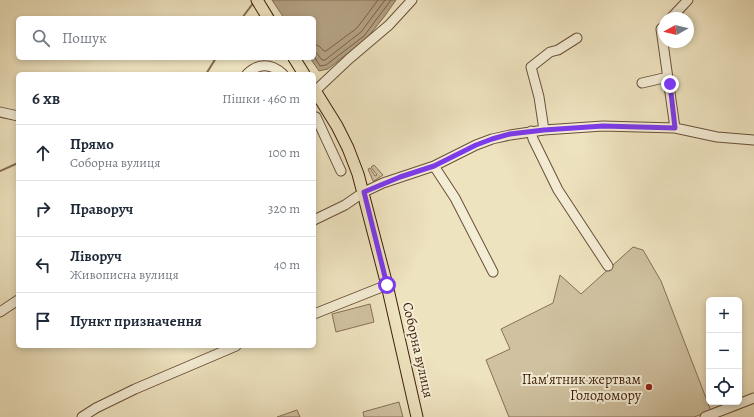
<!DOCTYPE html>
<html lang="uk">
<head>
<meta charset="utf-8">
<style>
  :root { --surface:#fff; --page:#f2f2f3; --text:#1f2937; --muted:#747a83; --line:#e0e1e3 }
  body { margin:0; font-family:Alegreya,serif; background:var(--page); color:var(--text) }
  .controls { position:absolute; right:12px; bottom:12px; display:grid; overflow:hidden; border-radius:6px; box-shadow:0 2px 6px #0003 }
  .controls button { width:36px; height:36px; display:grid; place-items:center; padding:0; border:0; border-bottom:1px solid var(--line); background:var(--surface); color:var(--text); font:20px sans-serif }
  .compass { position:absolute; left:658px; top:12px; width:36px; height:36px; border-radius:50%; background:var(--surface); box-shadow:0 2px 6px #0003; rotate:262deg }
  .stop { position:absolute; width:12px; height:12px; margin:-9px; border:3px solid #7c3aed; border-radius:50%; background:#fff }
  .stop.end { background:#7c3aed; border-color:#fff; box-shadow:0 1px 4px #0008 }
  .list { margin:0; padding:0; list-style:none }
  h2 { display:flex; justify-content:space-between; align-items:center; height:52px; margin:0; padding:0 16px; font-size:17px }
  h2 small { font-size:13px; font-weight:400; color:var(--muted) }
  .list li { display:grid; grid-template-columns:26px 1fr auto; gap:12px; align-items:center; box-sizing:border-box; height:56px; padding:0 16px; border-top:1px solid var(--line) }
  .list b { display:block; font-size:15px; white-space:nowrap }
  .list p { margin:0; font-size:13px; white-space:nowrap; color:var(--muted) }
  .list em { font-size:13px; font-style:normal; color:var(--muted) }
  .icon { flex:none; width:22px; height:22px; fill:none; stroke:currentColor; stroke-width:2; stroke-linecap:round; stroke-linejoin:round }
  .map { position:relative; flex:none; width:754px; height:417px; overflow:hidden }
  .search { position:absolute; background:var(--surface); box-shadow:0 2px 6px #0003; left:16px; top:16px; width:300px; height:44px; display:flex; align-items:center; gap:10px; box-sizing:border-box; padding:0 14px; border-radius:6px; color:var(--muted); font-size:15px }
  .panel { position:absolute; background:var(--surface); box-shadow:0 2px 6px #0003; left:16px; top:72px; width:300px; height:276px; border-radius:6px }
  .map>svg:first-child { display:block }
</style>
</head>
<body>
<div class="map">
<svg width="754" height="417" viewBox="0 0 754 417">
  <rect width="100%" height="100%" fill="#eee3bf"/>
  <filter id="stains"><feTurbulence type="fractalNoise" baseFrequency=".005" numOctaves="4"/><feColorMatrix values="0 0 0 0 .2 0 0 0 0 .09 0 0 0 0 .02 0 0 0 .5 -.17"/></filter>
  <radialGradient id="worn" r=".72"><stop offset=".6" stop-color="#630" stop-opacity="0"/><stop offset="1" stop-color="#630" stop-opacity=".3"/></radialGradient>
  <path fill="#d0c2a1" stroke="#877057" d="M374,165L383,175L374,181H373L368,169L370,168L375,176L377,175L371,167Z
    M633,247L643,250L661,281L711,411L694,417H509L486,360L510,349L501,329L553,303L560,275L581,294Z
    M370,304L374,322L336,332L332,314Z
    M399,402L403,417H364L363,412Z
    M297,410L300,417H277Z"/>
  <path fill="#b2a082" stroke="#846c53" d="M272,0H396L384,17L367,38L328,69L319,71L310,58H314V18H284Z"/>
  <g fill="none" stroke-linecap="round" stroke-linejoin="round">
    <path stroke="#785f48" stroke-width="1" d="M314,44L319,46L324,51H326L357,28L378,0
      M314,50L322,60H325L361,32L385,0
      M314,56L320,66L326,65L364,36L391,0"/>
    <path stroke="#846c53" stroke-width="2" d="M242,18L254,2
      M206,74L216,58
      M0,171L18,163"/>
    <defs>
      <path id="minor" d="M671,18L688,0
        M664,26L661,29L675,128
        M247,74C258,63 271,63 283,74
        M642,83L668,77
        M315,91L349,59L389,25L412,0
        M0,112L18,116
        M316,117L341,171
        M544,130L539,97L531,67L550,52L558,50L577,38
        M531,131L533,139L558,190L608,266
        M434,166L455,198L493,272
        M314,220L345,205L364,192L383,183L434,166L476,145L492,139L510,135L544,130L603,126L675,128L717,137L754,140
        M0,312L18,300
        M314,314L387,285
        M82,417L96,408L135,389L236,346
        M705,417L754,398"/>
      <path id="major" d="M257,0L268,18
        M294,58L304,74
        M314,89L337,126L348,148L358,174L387,285L417,417"/>
    </defs>
    <use href="#minor" stroke="#6a4f3a" stroke-width="11"/>
    <use href="#major" stroke="#3e1e0d" stroke-width="13"/>
    <use href="#minor" stroke="#f4edd5" stroke-width="9"/>
    <use href="#major" stroke="#eee3bf" stroke-width="11"/>
  </g>
  <g fill="none" stroke-linecap="round" stroke-linejoin="round">
    <path stroke="#7c3aed" stroke-width="5" d="M387,285L364,192L400,177L434,166L476,145L492,139L510,134L544,130L603,126L675,128L670,84"/>
  </g>
  <circle fill="#8f2418" stroke="#f4edd5" stroke-width="1.5" cx="649" cy="387" r="4"/>
  <g text-anchor="middle" dominant-baseline="central" stroke-width="4" stroke-linejoin="round" paint-order="stroke">
    <g font-size="14" fill="#3e1e0d" stroke="#f4edd5">
      <text transform="translate(418 350) rotate(77)">Соборна вулиця</text>
    </g>
    <g font-size="14" fill="#3e1e0d" stroke="#f4edd5" text-anchor="end">
      <text x="641" y="379">Пам'ятник жертвам<tspan x="641" dy="16">Голодомору</tspan></text>
    </g>
  </g>
  <rect width="100%" height="100%" filter="url(#stains)"/>
  <rect width="100%" height="100%" fill="url(#worn)"/>
</svg>
<div class="controls">
<button>+</button>
<button>−</button>
<button><svg class="icon" aria-label="locate" viewBox="0 0 24 24"><circle cx="12" cy="12" r="6"/><path d="M12 2v4M12 18v4M2 12h4M18 12h4"/></svg></button>
</div>
<svg class="compass" viewBox="-18 -18 36 36"><path d="M0-13l5 13h-10z" fill="#e53935"/><path d="M0 13l5-13h-10z" fill="#747a83"/></svg>
<div class="stop" style="left:387px;top:285px"></div>
<div class="stop end" style="left:670px;top:84px"></div>
<div class="search"><svg class="icon" aria-label="search" viewBox="0 0 24 24"><circle cx="10" cy="10" r="6"/><path d="M15 15l6 6"/></svg>Пошук</div>
<section class="panel">
<h2>6 хв<small>Пішки · 460 m</small></h2>
<ul class="list">
<li><svg class="icon" aria-label="ahead" viewBox="0 0 24 24"><path d="M12 20V5M6 11l6-6 6 6"/></svg><div><b>Прямо</b><p>Соборна вулиця</p></div><em>100 m</em></li>
<li><svg class="icon" aria-label="right" viewBox="0 0 24 24"><path d="M7 20v-9h11M14 6l5 5-5 5"/></svg><div><b>Праворуч</b></div><em>320 m</em></li>
<li><svg class="icon" aria-label="left" viewBox="0 0 24 24"><path d="M17 20v-9H6M10 6l-5 5 5 5"/></svg><div><b>Ліворуч</b><p>Живописна вулиця</p></div><em>40 m</em></li>
<li><svg class="icon" aria-label="arrive" viewBox="0 0 24 24"><path d="M6 21V4h12l-3 4 3 4H6"/></svg><div><b>Пункт призначення</b></div></li>
</ul>
</section>
</div>
</body>
</html>
